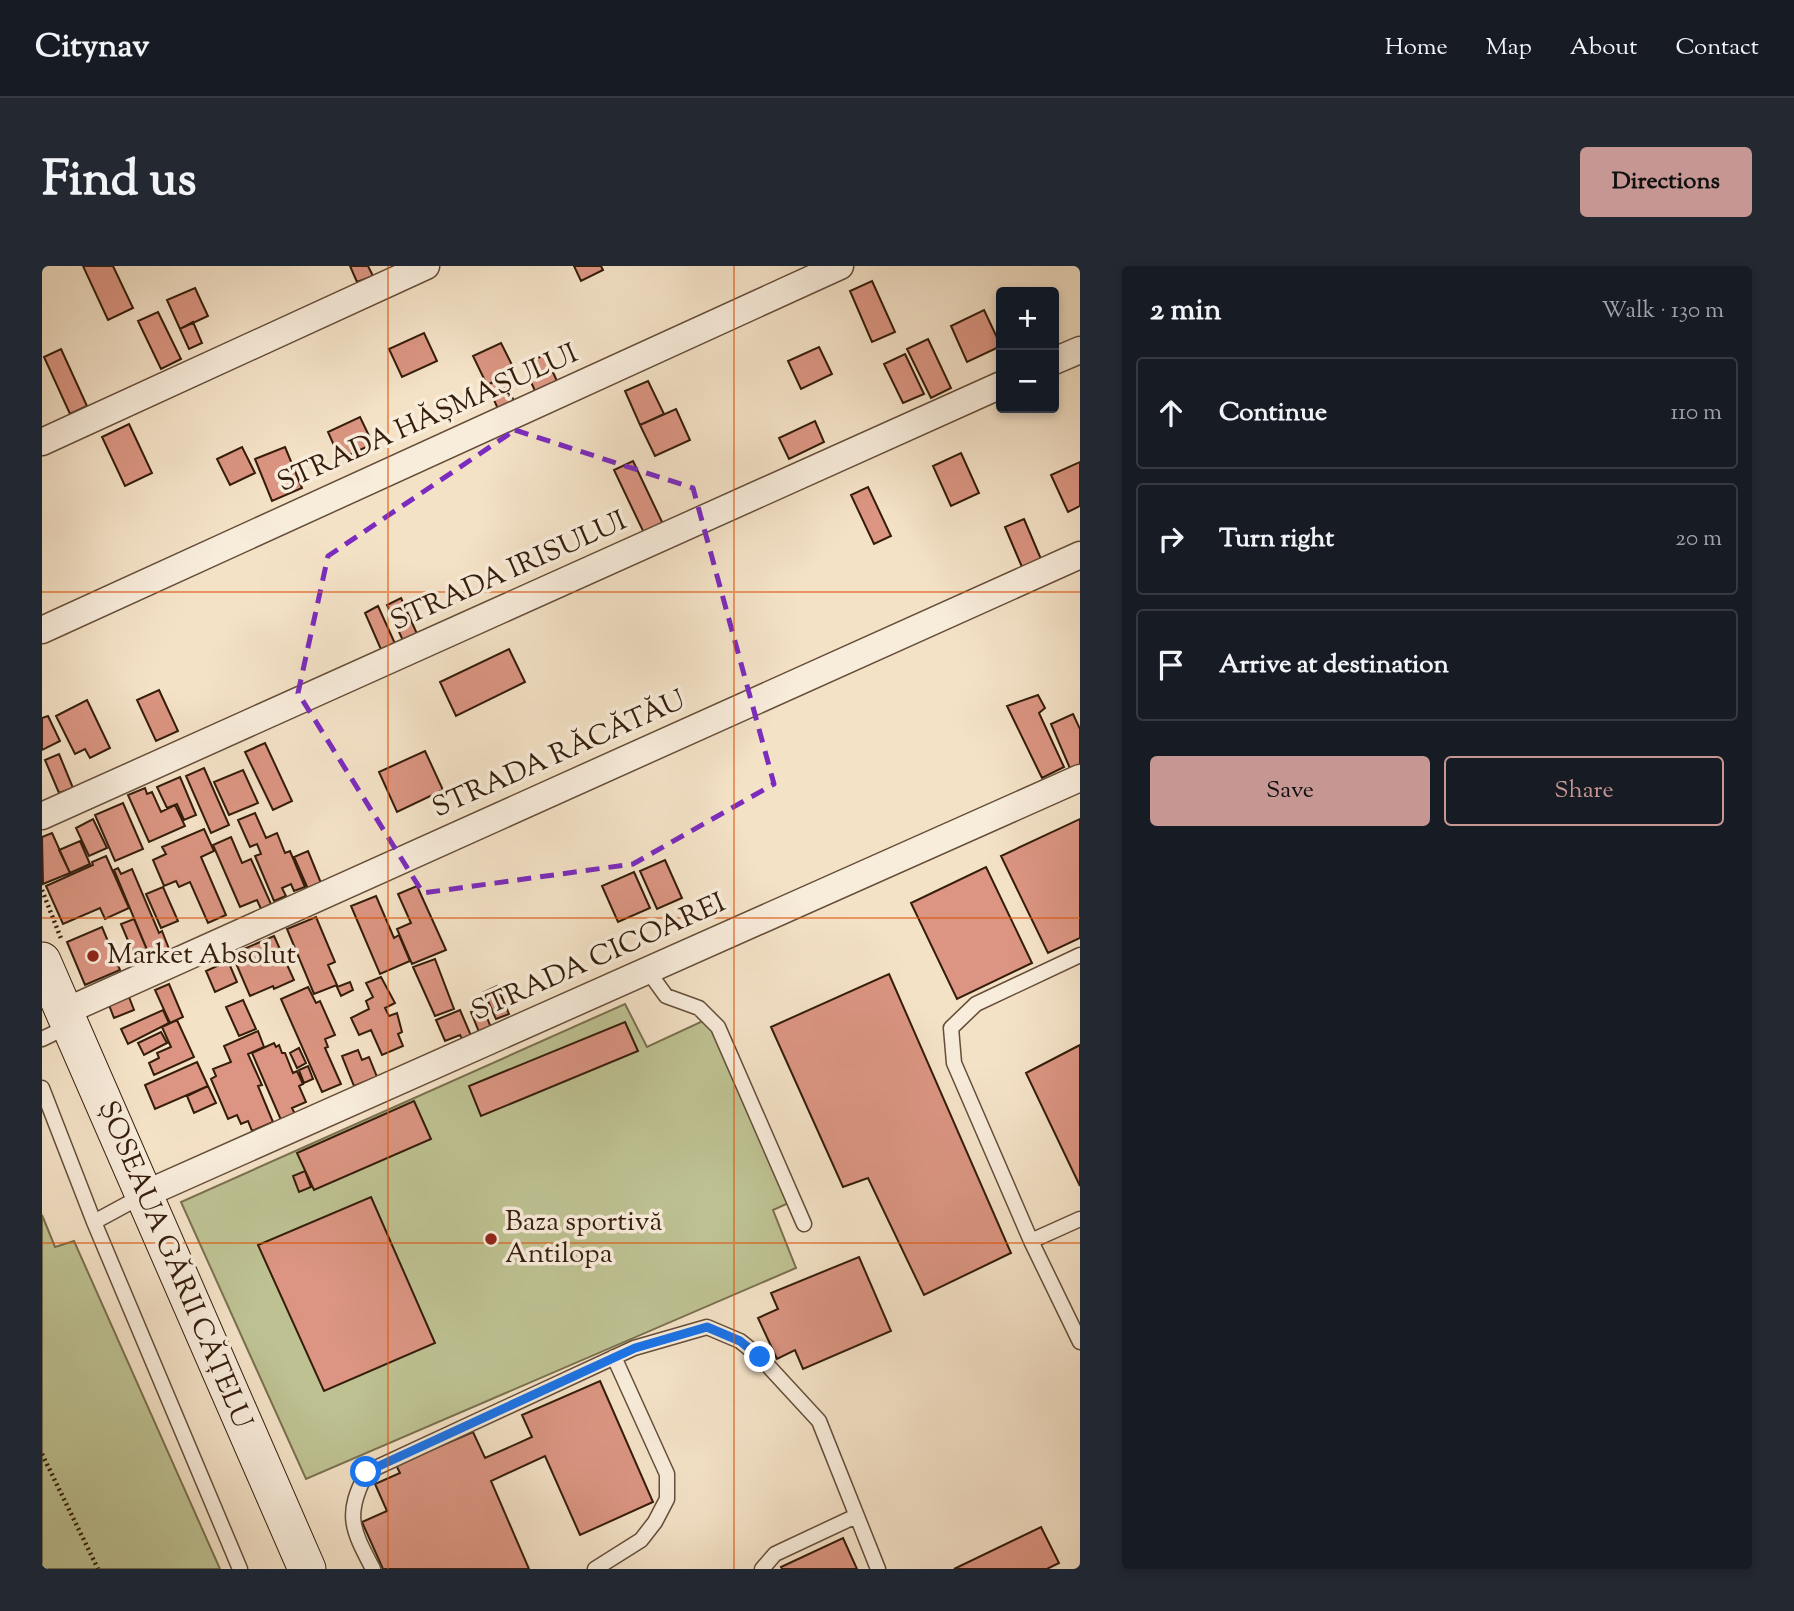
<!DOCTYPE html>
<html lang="en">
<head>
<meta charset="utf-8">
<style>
  :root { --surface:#171b24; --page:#242831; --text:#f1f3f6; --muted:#9ea1a6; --line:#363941; --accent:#c59692 }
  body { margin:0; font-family:"Sorts Mill Goudy",serif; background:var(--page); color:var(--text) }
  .controls { position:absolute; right:21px; top:21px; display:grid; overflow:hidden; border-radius:7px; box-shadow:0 4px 10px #0003 }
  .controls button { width:63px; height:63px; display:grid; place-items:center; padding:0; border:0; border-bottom:2px solid var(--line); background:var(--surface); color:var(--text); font:35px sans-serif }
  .stop { position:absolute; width:21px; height:21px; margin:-16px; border:5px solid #1a73e8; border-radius:50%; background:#fff }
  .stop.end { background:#1a73e8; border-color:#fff; box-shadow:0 2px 7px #0008 }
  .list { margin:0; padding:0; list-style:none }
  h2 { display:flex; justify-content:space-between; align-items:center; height:91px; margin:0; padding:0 28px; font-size:30px }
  h2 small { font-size:23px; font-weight:400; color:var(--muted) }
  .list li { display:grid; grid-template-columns:46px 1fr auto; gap:21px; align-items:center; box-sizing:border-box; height:112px; margin:0 14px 14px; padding:0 14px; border:2px solid var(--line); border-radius:7px }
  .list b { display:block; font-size:26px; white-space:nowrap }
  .list em { font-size:23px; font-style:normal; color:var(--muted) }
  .actions { display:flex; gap:14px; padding:21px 28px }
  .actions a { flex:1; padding:16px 0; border:2px solid var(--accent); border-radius:7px; text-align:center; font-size:24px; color:var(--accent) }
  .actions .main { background:var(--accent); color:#111 }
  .icon { flex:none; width:38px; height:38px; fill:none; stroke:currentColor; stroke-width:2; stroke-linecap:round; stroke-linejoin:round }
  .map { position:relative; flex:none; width:1038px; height:1303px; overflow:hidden; border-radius:7px }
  header { display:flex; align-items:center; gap:42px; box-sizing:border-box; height:98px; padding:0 35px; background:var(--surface); border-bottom:2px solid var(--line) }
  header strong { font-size:33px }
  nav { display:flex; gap:38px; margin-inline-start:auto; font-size:24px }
  .intro { display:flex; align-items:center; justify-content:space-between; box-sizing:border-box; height:168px; padding:0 42px }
  h1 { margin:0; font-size:49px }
  .button { padding:18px 32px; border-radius:7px; background:var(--accent); color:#111; font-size:24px; font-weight:700 }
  main { display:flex; gap:42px; padding:0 42px }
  aside { flex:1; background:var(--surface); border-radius:7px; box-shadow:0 4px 10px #0003 }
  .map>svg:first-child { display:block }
</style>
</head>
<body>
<header>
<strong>Citynav</strong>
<nav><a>Home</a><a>Map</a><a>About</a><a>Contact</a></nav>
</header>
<div class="intro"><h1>Find us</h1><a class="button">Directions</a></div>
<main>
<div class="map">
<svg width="1038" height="1303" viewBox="0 0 1038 1303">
  <rect width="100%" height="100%" fill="#f4e2c7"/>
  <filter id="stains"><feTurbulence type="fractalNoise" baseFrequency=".00286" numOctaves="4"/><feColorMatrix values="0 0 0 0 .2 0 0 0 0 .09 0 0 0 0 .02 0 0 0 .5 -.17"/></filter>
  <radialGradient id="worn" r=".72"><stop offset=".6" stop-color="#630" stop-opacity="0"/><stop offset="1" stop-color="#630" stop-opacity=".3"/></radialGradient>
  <path fill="#bec293" stroke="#7a704e" stroke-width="2" d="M583,738L605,781L665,753L751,935L731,944L754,1002L264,1213L139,936Z
    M0,949L13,981L32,975L178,1303H0Z"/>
  <path fill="#db9582" stroke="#351d0a" stroke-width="2" d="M41,0H71L91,42L66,54Z
    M308,0H326L331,10L315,16Z
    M532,0H559L561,4L539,15Z
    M830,15L853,66L830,76L808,25Z
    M153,22L166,50L138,63L125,34Z
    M942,44L959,80L925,96L909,60Z
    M116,46L139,93L119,103L96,55Z
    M151,56L160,77L147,83L138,63Z
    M382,67L395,95L360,111L347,83Z
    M886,73L909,122L889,132L865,83Z
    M459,77L473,105L445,119L431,90Z
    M777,81L790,108L759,123L746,95Z
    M19,83L45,140L28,148L2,91Z
    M863,88L882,128L861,137L842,98Z
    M503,89L515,115L493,125L481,98Z
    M461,112L473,137L457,145L445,119Z
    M606,115L622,148L598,159L583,125Z
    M634,143L648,174L613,190L598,159Z
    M318,151L331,178L298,193L286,166Z
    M773,155L782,176L747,193L737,172Z
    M87,158L110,207L83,220L60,171Z
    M200,181L213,207L188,219L175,193Z
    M243,181L260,222L230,235L213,193Z
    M919,187L937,227L909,240L891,200Z
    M591,195L621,258L602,267L572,204Z
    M1038,196V240L1026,246L1009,209Z
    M826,221L849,270L832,278L809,229Z
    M982,253L999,293L980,301L963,261Z
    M359,332L376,370L362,377L345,339Z
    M336,340L355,382L341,388L323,347Z
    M467,383L483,416L414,450L398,416Z
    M117,424L136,465L114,475L95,434Z
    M996,429L1003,442L997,447L1022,501L1000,512L965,440Z
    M45,434L68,482L48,492L43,483L33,488L14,450Z
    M1031,448L1038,463V504L1030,507L1009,458Z
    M6,450L18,475L0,484V452Z
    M223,477L250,535L231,544L203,486Z
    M383,485L401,524L355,546L337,506Z
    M17,488L31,522L17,527L3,494Z
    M162,502L187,559L169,567L144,510Z
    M201,504L216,537L187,549L172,516Z
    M138,511L154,549L142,554L135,538L125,542L115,521Z
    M103,522L105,528L110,526L119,546L133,539L143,560L107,576L86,529Z
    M81,537L101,583L73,595L53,549Z
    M213,547L224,572L235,567L243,587L248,585L263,621L252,625L249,618L240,622L244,630L232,635L213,590L219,588L215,578L208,581L196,554Z
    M51,553L65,582L47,590L34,562Z
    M1038,553V672L1006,687L959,590Z
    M162,563L172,585L159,591L184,649L166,657L148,616L137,621L134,615L122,620L111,594L124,588L120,581Z
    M10,567L28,607L1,618L0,571Z
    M189,571L200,597L209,593L229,638L219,643L215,634L198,641L171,579Z
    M38,575L48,598L28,607L17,584Z
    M266,585L279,617L266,623L252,591Z
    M64,590L87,642L63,653L58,642L21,658L4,620L51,599L50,596Z
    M623,594L640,632L615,643L598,605Z
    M944,601L990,697L915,733L869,637Z
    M76,602L79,608L90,603L117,667L120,665L127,683L108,691L72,604Z
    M592,606L608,642L576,656L560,620Z
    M375,620L404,684L370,698L355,663L369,657L356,628Z
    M121,621L136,655L119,662L104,628Z
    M334,630L352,672L357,669L368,695L338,708L309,640Z
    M274,651L293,696L286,699L295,719L272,728L245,663Z
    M92,653L108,691L95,696L79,658Z
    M60,661L78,704L43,719L25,676Z
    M232,670L252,714L232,723L231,720L208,730L190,688Z
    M393,693L412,743L393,750L371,701Z
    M186,695L195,716L173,726L164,705Z
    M847,708L969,987L882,1029L826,912L801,921L729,761Z
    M339,711L353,737L343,742L347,750L355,747L360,766L356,768L361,780L340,789L329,764L317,769L309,752L327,743L324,735L331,731L324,717Z
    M308,716L311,724L299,730L295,721Z
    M127,718L141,751L128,757L113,724Z
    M455,720L467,748L454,753L442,726Z
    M266,721L274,737L278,735L293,769L283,773L286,781L283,782L299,818L280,826L239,733Z
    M87,731L92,744L72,752L67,739Z
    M438,733L449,762L437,766L429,746L432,745L428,737Z
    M201,734L214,763L197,770L184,741Z
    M121,744L127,757L86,778L79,763Z
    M418,744L430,772L421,775L418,769L403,775L394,754Z
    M135,754L152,791L112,809L107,797L117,792L115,787L129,781L120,761Z
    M583,756L596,785L439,850L427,820Z
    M216,765L222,781L206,788L220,819L216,820L231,856L210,865L206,855L199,858L195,849L186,853L169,813L174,810L171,803L189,796L182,780Z
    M119,766L125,777L102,789L96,777Z
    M232,777L234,781L237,779L240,787H243L251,807L255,805L261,818L257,820L264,836L250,842L253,848L239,854L210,787Z
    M1038,779V920L984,807Z
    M257,782L264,797L255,802L248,787Z
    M316,784L320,794L327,791L335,811L312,820L300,790Z
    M155,796L166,820L113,843L103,819Z
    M266,800L271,813L262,817L257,804Z
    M166,820L174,837L152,847L145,830Z
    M372,835L389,873L272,924L255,887Z
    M263,905L269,921L257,926L251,910Z
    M329,931L393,1077L282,1125L216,979Z
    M817,991L849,1065L761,1103L753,1084L735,1093L716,1052L736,1043L729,1027Z
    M558,1115L611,1236L538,1269L503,1190L449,1215L487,1303H341L320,1256L345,1245L333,1218L358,1207L354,1199L431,1166L443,1192L490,1171L480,1149Z
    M999,1261L1017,1297L1005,1303H912Z
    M801,1272L815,1303H740L739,1301Z"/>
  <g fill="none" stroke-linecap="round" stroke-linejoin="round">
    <defs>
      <path id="lane" d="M1038,689L934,738L909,762L912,797L989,975L1038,1076
        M606,705L624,730L657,742L676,761L762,958
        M0,773L27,760
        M0,822L52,956
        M100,930L52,956L198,1303
        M989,975L1038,953
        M331,1303C310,1263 302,1249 325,1206L592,1082L665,1061L698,1075L718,1091L777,1155L836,1303
        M553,1303L599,1274L613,1256L625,1233V1208L572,1091
        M720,1303L733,1288L814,1250"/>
      <path id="street" d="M1012,95L1038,84
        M0,176L384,0
        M0,364L798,0
        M0,550L959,119
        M22,746L1038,289
        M101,929L1038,512"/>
      <path id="secondary" d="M0,695L265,1303"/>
    </defs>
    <use href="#lane" stroke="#654e39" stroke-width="17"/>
    <use href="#street" stroke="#654e39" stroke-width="29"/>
    <use href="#secondary" stroke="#351d0a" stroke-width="39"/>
    <path stroke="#351d0a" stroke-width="4.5" stroke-dasharray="2 3.5" stroke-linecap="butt" d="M0,624L20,675
      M0,1188L56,1303"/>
    <use href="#lane" stroke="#f8ecdb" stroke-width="14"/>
    <use href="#street" stroke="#f8ecdb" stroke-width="26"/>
    <use href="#secondary" stroke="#f8ecdb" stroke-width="37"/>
  </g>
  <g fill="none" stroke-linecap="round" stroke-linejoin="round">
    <path stroke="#1a73e8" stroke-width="9" d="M324,1206L593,1082L665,1061L698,1075L718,1091"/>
  </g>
  <path fill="none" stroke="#7b2cbf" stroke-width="5" stroke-dasharray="14 9" stroke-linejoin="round" d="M473,164L651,222L732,518L591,598L381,627L256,427L286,290Z"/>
  <path fill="none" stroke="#df560c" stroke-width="2" stroke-opacity="0.55" d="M346,0V1303M692,0V1303M0,326H1038M0,652H1038M0,977H1038"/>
  <g fill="#8f2418" stroke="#f8ecdb" stroke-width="2.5">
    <circle cx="51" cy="690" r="7"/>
    <circle cx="449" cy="973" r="7"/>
  </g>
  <g text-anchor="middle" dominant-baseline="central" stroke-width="7" stroke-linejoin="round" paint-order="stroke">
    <g font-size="28" fill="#351d0a" stroke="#f8ecdb">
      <text transform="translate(386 153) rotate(-24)">STRADA HĂȘMAȘULUI</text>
      <text transform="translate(467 306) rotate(-24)">STRADA IRISULUI</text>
      <text transform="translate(517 489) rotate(-24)">STRADA RĂCĂTĂU</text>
      <text transform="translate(557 692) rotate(-24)">STRADA CICOAREI</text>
      <text transform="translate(132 999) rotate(67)">ȘOSEAUA GĂRII CĂȚELU</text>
    </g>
    <g font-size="28" fill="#351d0a" stroke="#f8ecdb" text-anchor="start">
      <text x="65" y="690">Market Absolut</text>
      <text x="463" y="957">Baza sportivă<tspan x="463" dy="32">Antilopa</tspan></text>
    </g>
  </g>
  <rect width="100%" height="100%" filter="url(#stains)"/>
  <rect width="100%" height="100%" fill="url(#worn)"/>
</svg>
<div class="controls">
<button>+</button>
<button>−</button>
</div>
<div class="stop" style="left:324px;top:1206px"></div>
<div class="stop end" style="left:718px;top:1091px"></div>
</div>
<aside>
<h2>2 min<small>Walk · 130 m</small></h2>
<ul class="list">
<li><svg class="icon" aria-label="ahead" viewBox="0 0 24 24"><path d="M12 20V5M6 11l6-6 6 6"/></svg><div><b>Continue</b></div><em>110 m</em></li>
<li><svg class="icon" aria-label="right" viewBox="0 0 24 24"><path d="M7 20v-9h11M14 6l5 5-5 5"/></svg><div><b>Turn right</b></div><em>20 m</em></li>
<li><svg class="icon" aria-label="arrive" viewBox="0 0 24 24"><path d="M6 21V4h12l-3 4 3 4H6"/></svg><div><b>Arrive at destination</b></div></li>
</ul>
<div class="actions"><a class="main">Save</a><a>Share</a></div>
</aside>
</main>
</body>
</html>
